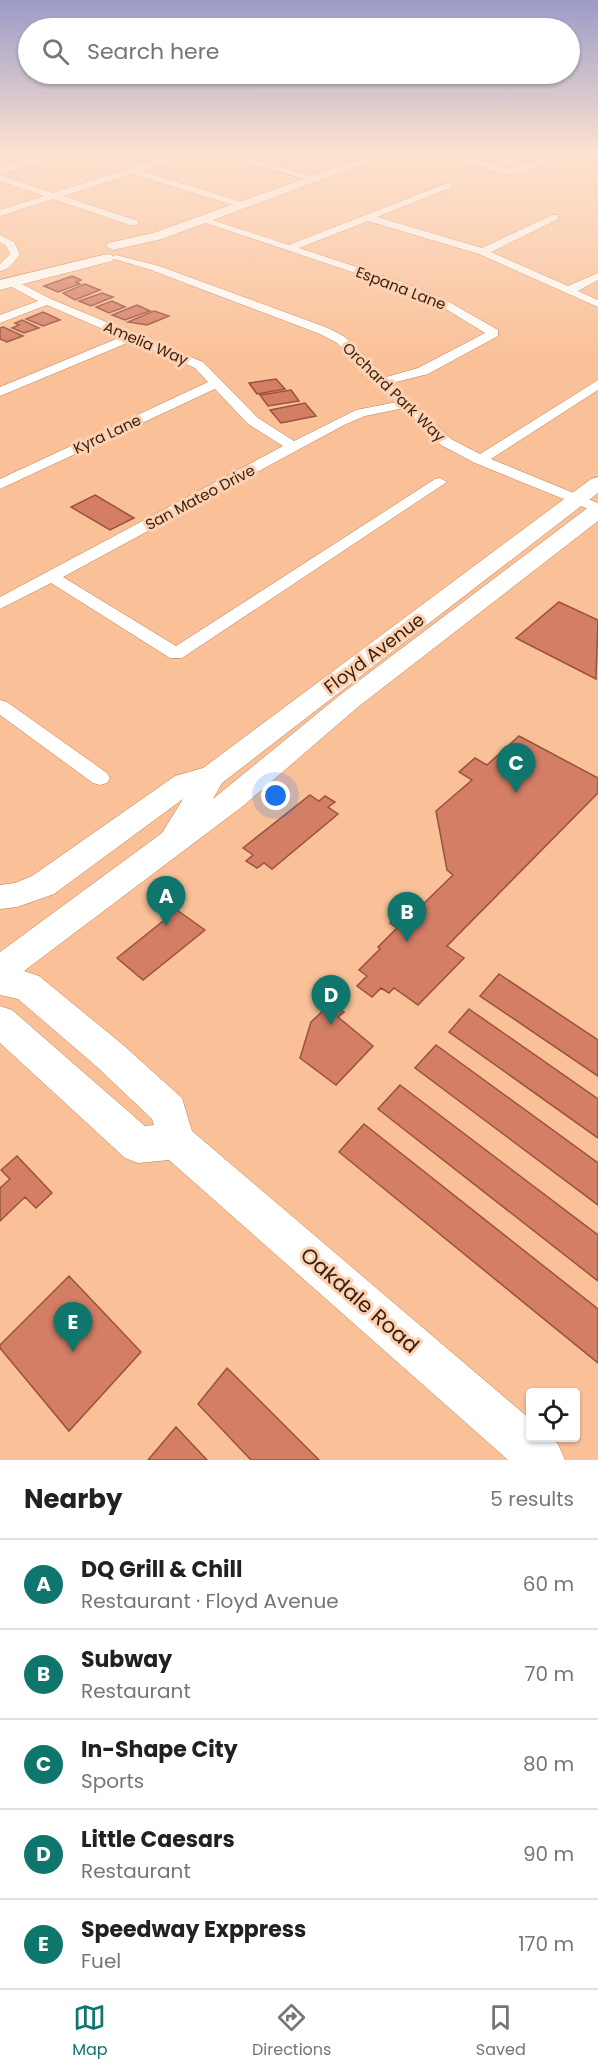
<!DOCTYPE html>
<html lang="en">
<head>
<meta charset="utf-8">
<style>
  :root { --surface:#fff; --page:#f6f6f6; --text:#202124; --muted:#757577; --line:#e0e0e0; --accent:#0f766e }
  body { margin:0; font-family:Poppins,sans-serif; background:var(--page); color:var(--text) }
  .controls { position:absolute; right:18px; bottom:18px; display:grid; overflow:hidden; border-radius:6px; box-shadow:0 2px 4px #0004 }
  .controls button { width:54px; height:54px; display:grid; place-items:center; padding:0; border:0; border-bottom:2px solid var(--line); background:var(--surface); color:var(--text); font:30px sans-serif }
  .you { position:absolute; left:276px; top:796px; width:21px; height:21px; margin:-15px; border:4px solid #fff; border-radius:50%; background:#1a73e8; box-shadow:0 0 0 9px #1a73e833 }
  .badge { display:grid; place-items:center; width:39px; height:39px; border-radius:50%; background:var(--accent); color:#fff; font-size:20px; font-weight:700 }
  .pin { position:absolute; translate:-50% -50px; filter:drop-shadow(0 2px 3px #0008) }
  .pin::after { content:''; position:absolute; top:32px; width:21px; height:18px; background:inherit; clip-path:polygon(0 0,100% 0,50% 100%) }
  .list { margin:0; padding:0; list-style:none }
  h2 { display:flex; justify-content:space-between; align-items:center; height:78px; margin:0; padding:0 24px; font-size:26px }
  h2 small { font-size:20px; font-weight:400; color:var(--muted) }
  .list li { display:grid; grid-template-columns:39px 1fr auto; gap:18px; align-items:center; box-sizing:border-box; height:90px; padding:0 24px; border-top:2px solid var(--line) }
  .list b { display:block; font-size:22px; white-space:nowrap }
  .list p { margin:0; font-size:20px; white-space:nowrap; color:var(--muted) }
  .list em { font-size:20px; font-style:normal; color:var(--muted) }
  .icon { flex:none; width:33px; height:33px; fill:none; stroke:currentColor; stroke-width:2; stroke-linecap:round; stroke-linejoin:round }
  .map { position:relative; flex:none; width:598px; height:1460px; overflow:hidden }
  .search { position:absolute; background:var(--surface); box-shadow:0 2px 4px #0004; left:18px; right:18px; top:18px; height:66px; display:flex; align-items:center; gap:15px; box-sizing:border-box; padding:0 21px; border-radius:33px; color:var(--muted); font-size:22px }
  .sheet { height:528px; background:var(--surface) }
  nav { display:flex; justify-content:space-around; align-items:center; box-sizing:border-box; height:84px; border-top:2px solid var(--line); background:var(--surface); font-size:16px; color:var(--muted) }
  nav a { display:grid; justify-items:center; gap:3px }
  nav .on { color:var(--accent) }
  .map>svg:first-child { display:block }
</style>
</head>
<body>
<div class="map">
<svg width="598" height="1460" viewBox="0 0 598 1460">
  <rect width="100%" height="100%" fill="#fac199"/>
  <path fill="#d47e66" stroke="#9b513c" stroke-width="1.5" d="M72,276L81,280L76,282L80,284L58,292L44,286Z
    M85,284L100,290L75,300L63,293Z
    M102,293L113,297L91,306L79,301Z
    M112,301L125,307L109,313L96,307Z
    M137,305L150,311L125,320L112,315Z
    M154,311L169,316L147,325L128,322Z
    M43,312L60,320L43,326L26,319Z
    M22,320L39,328L24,333L12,328L19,325L15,323Z
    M3,327L23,336L7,342L0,339V328Z
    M276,379L285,389L257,394L249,383Z
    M291,390L299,401L268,406L260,395Z
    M305,403L316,416L281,423L270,410Z
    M95,495L134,518L110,530L71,507Z
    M559,602L598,620L596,679L516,638Z
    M519,736L598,778V793L447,946L464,958L418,1005L394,988L389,993L381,988L372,997L357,986L367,976L359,970L380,949L378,947L397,928L390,923L396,912L406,908L414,913L453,875L447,870L436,811L472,780L459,772L475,758L487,765Z
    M310,795L319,801L325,796L335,802L328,807L338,814L272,869L264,863L257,868L246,861L253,855L243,848Z
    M177,910L205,930L143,980L117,958Z
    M499,974L598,1040V1076L480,996Z
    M336,1006L344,1012L338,1017L373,1046L336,1085L300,1058L311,1022L325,1009L330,1011Z
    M469,1009L598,1099V1138L449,1032Z
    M436,1045L598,1163V1205L415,1068Z
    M400,1085L598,1235V1281L378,1109Z
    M364,1124L598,1309V1363L339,1152Z
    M17,1156L52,1193L36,1208L25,1197L0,1221V1188L10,1179L1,1170Z
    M69,1276L141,1352L69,1431L0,1348V1345Z
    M227,1368L319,1460H251L198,1404Z
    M176,1427L207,1460H148Z"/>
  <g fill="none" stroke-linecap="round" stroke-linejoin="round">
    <defs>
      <path id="street" d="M56,152H69L0,174V168Z
        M215,152H228L320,179L312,181Z
        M428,152H442L507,168C530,168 549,151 571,152L522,173L507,174Z
        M178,153L181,154V158L141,171L246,203V207H240L132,174L63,196L138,221V225H130L53,199L0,216V210L44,196L0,181V175L53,193Z
        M447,183L452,186L450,188L377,217L482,248L552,215H558V219L491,252L568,286L598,273V280L578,291L598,300V307L479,254L368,221L299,248L402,282L444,299L498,330V336L428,374L392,383L451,439L480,454L598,380V390L491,459L598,503V513L475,463L441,445L404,408L365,416L344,425L63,577L176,646L435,479L440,478L447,482L182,658H170L51,583L0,609V597L283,446L248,424L215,389L0,489V479L208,382L195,368L132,341L0,396V387L121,337L47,305L0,323V315L38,301L8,285V281H16L51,299L203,362L258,418L294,441L356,410L397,402L337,343L320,334L151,270L111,258L116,255L159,266L328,328L345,337L386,377L418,368L485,333L436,303L394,286L197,220L206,218L289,245Z
        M0,235L14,242L20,254C15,261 8,271 0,271V264L10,254L6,246L0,242Z
        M0,700L7,702L107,773L110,778L107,783L100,785L93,783L0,715Z"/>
      <path id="secondary" d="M378,152H395L162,239L113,250L106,246L108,243L153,233Z
        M107,254L112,255L114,258L112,261L0,290V280Z
        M598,477V493L222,783L213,799L340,695L590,506L598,505V521L358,707L243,806L24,971L39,976L122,1044L182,1098L192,1131L530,1419V1438H551L558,1444L565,1460H508L169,1160L138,1163L125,1158L0,1043V1006L12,1010L145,1126L154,1125L152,1119L96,1066L18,999L0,995V952L162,833L183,799L54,894L17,907L0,909V885L15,883L32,876L175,776L203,768L591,479Z"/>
    </defs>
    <use href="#street" stroke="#bf7d4b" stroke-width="1"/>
    <use href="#secondary" stroke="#bf7d4b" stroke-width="1"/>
    <use href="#street" fill="#fff" fill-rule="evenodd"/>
    <use href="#secondary" fill="#fff" fill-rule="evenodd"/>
  </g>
  <linearGradient id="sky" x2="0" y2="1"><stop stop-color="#9c9bc7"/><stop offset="0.43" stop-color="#fde3d1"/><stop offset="1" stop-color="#fde3d1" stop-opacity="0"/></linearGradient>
  <rect width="598" height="356" fill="url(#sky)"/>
  <g text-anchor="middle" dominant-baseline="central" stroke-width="6" stroke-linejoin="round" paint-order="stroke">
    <g font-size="15" fill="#391f0a" stroke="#fdd2b4">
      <text transform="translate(401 288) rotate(21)">Espana Lane</text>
      <text transform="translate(146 343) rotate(23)">Amelia Way</text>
      <text transform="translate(394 392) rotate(44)">Orchard Park Way</text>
      <text transform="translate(107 434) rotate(-25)">Kyra Lane</text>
      <text transform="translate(200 497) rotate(-28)">San Mateo Drive</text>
    </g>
    <g font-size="18" fill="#391f0a" stroke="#fdd2b4">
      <text transform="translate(374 653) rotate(-37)">Floyd Avenue</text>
    </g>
    <g font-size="21" fill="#391f0a" stroke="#fdd2b4">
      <text transform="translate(360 1300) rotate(41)">Oakdale Road</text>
    </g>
  </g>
</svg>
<div class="controls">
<button><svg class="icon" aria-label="locate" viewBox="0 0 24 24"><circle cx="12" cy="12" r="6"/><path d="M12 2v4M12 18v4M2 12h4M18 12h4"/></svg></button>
</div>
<div class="you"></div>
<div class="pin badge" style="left:166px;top:926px">A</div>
<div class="pin badge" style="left:407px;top:942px">B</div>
<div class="pin badge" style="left:516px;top:793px">C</div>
<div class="pin badge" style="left:331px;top:1025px">D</div>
<div class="pin badge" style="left:73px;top:1352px">E</div>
<div class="search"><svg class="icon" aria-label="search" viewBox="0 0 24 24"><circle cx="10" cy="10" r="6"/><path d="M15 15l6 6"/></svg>Search here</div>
</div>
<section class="sheet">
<h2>Nearby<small>5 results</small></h2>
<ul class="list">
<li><span class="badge">A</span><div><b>DQ Grill &amp; Chill</b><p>Restaurant · Floyd Avenue</p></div><em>60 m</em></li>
<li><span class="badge">B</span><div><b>Subway</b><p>Restaurant</p></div><em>70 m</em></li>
<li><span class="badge">C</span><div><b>In-Shape City</b><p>Sports</p></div><em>80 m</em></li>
<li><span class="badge">D</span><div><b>Little Caesars</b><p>Restaurant</p></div><em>90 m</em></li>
<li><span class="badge">E</span><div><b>Speedway Exppress</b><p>Fuel</p></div><em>170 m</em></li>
</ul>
</section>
<nav>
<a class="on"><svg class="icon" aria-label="map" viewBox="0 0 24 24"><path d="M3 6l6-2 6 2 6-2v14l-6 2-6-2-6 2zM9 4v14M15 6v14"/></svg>Map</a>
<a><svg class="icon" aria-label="directions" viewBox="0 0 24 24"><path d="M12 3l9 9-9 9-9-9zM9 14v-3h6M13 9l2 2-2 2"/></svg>Directions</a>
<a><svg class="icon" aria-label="saved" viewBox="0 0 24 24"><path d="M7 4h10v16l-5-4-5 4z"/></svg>Saved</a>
</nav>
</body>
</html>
